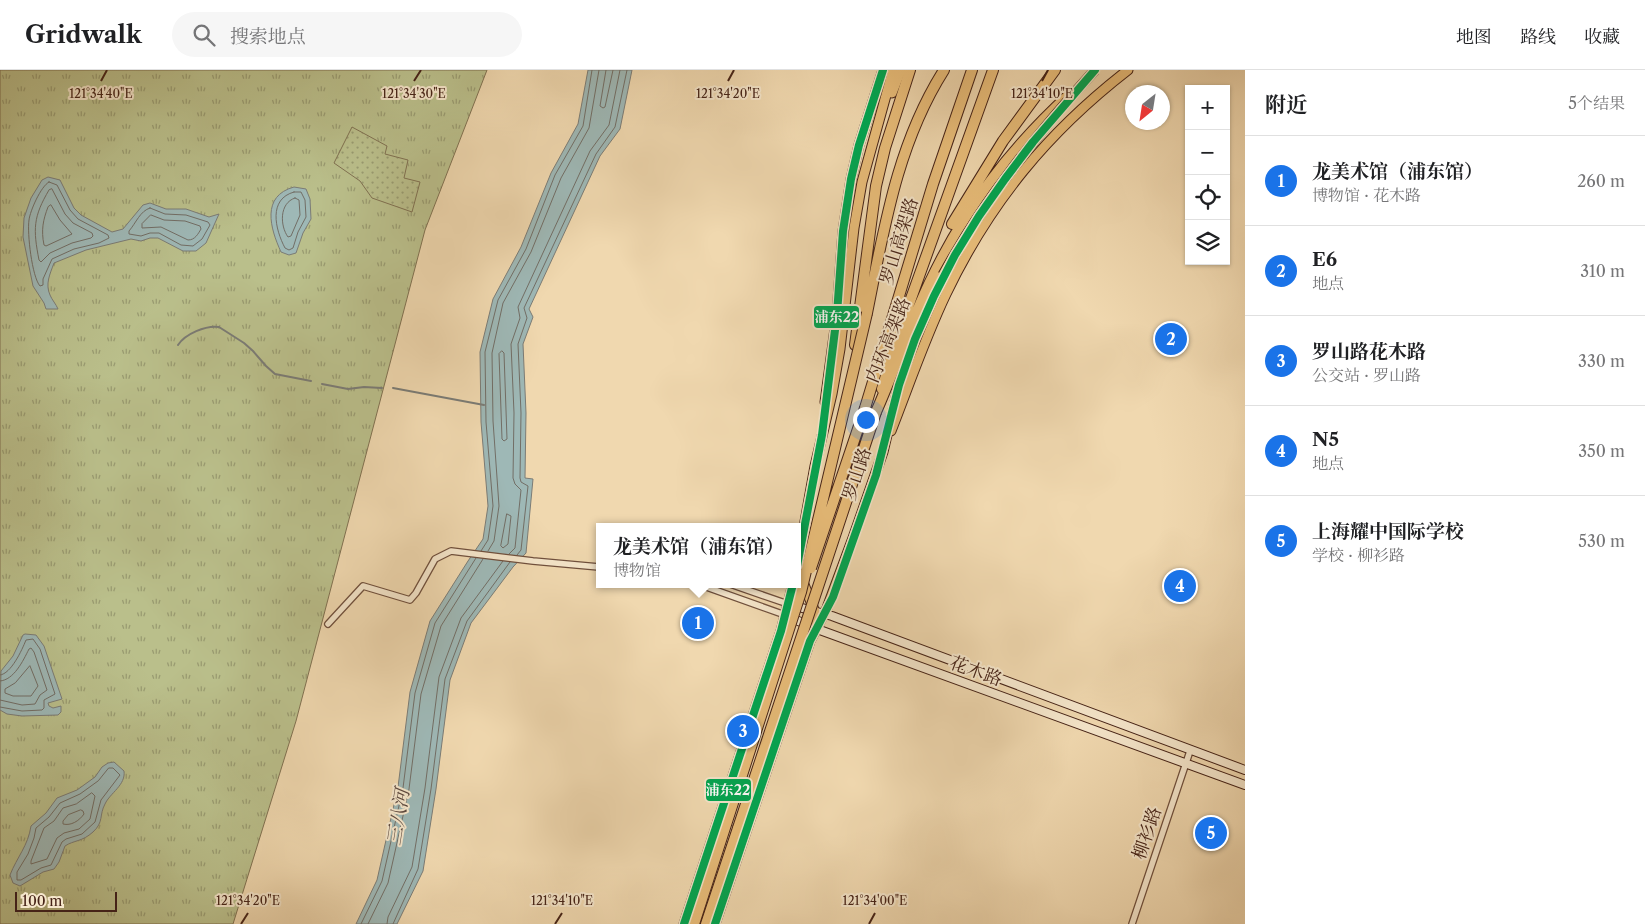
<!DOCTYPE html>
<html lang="zh">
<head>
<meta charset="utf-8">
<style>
  :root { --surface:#fff; --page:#f6f6f6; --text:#202124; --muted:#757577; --line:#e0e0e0; --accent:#1a73e8 }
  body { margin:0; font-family:"Libre Caslon Text","Noto Serif SC",serif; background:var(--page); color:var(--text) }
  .controls { position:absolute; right:15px; top:15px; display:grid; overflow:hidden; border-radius:0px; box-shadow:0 1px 4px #0004 }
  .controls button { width:45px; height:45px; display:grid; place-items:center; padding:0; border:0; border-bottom:1px solid var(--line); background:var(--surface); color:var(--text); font:25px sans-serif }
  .compass { position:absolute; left:1125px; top:15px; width:45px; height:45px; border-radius:50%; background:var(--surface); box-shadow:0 1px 4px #0004; rotate:210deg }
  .scale { position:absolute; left:15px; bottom:12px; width:102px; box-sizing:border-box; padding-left:5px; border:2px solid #462317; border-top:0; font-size:14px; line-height:18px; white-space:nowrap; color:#462317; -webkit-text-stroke:4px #f5e6cb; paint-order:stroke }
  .you { position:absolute; left:865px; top:349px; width:18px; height:18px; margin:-12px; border:4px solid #fff; border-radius:50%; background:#1a73e8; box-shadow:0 0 0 8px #1a73e833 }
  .badge { display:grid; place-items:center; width:32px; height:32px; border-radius:50%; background:var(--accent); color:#fff; font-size:16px; font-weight:700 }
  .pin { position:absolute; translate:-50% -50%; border:2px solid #fff; box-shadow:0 1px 5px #0006 }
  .popup { position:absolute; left:596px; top:453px; width:205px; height:65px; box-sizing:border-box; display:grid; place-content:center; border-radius:0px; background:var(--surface); filter:drop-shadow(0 1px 4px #0005); font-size:16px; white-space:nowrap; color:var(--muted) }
  .popup b { font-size:19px; color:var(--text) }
  .popup::after { content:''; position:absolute; left:50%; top:100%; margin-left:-10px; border:10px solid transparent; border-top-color:var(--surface) }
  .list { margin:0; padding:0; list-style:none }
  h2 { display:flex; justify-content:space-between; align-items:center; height:65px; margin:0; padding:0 20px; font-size:21px }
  h2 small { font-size:16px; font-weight:400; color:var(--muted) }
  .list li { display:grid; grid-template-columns:32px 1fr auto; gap:15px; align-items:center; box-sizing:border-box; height:90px; padding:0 20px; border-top:1px solid var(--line) }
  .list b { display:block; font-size:19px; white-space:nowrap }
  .list p { margin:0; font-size:16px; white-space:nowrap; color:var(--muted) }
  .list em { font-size:16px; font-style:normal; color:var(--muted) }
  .icon { flex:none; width:28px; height:28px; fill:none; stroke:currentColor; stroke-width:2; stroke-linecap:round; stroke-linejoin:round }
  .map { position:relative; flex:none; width:1245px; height:854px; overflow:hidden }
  header { display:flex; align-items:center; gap:30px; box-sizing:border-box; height:70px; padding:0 25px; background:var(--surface); border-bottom:1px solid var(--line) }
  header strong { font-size:24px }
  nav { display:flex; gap:28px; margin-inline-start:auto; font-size:18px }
  .search { width:350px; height:45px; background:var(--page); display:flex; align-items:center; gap:12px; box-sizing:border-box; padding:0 18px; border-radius:28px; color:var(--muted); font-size:19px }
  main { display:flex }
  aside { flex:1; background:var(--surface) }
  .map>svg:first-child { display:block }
</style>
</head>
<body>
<header>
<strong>Gridwalk</strong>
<div class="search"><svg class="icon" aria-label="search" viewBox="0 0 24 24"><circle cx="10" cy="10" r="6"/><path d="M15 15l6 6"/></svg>搜索地点</div>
<nav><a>地图</a><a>路线</a><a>收藏</a></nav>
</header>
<main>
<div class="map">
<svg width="1245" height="854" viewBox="0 0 1245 854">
  <defs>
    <pattern id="grass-tufts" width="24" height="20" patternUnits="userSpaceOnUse" patternTransform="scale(1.25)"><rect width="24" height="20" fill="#babf8b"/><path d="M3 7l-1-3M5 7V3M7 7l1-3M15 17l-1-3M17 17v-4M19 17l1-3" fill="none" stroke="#999b71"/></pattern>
    <pattern id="park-dots" width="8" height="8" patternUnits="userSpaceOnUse" patternTransform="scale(1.25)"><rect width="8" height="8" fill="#babf8b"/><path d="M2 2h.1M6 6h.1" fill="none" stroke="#999b71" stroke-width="1.8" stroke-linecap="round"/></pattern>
  </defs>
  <rect width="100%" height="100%" fill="#f0d8af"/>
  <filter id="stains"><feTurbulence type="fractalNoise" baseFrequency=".004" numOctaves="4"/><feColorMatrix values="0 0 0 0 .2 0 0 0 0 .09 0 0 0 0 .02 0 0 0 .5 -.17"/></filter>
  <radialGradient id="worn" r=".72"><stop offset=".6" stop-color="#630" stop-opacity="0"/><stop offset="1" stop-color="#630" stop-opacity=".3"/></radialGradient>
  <path fill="url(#grass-tufts)" stroke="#807151" d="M0,0H487L425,160L296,651L233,854H0Z"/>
  <path fill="url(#park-dots)" stroke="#807151" d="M352,57L387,76L385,84L408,90L404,108L420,112L412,142L372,128L360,111L334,93Z"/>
  <path fill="#9eb8b6" stroke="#7b7c76" d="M588,0H632L620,59L600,86L529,239L533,247L523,274L526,343L525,408L533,409L526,483L513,497L471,553L450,610L436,719L423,801L397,854H356L377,810L398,717L410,622L430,551L468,491L483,469L488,436L481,352L480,282L493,229L521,177L551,103L578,54Z
    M48,107L60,110L74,138L81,145L112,162L123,159L143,135L150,133L166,139H186L209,147L219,144L206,173L196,181H183L158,168H150L141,171L131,169L86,180L54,193C50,204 45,214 50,225C52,230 56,234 58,239H46L44,233L33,216L23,167L24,148L31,128L42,110Z
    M294,117L306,119L310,129L311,149L303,163L296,183L289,185L281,182C270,158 261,126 294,117Z
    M25,564L36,565L44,576L62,629L48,633L49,636L53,638L61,636V642L58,645L22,646L7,644L0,640L1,601L13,586L23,565Z
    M114,692L124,701C126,715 110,723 105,734C99,745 104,752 93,762C82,772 74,770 65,776L59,792L54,799L43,802L20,816L13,813L10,805C17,787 28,776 31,756L46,743L57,728L77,720L95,707L102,697L108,693Z"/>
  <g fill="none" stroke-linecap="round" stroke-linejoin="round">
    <path stroke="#726e66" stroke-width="1" d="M606,0L600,36L603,38L605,37L613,0
      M49,112L57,115L70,140L78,149L108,165L109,168L99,173L74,179L52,189L43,209V215L40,216C32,207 27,163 29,150C30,141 41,116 49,112Z
      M52,119L65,144L73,153L92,163L93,166L91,168L72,173L50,183L41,192L39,190C33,159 33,147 49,120Z
      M294,122H301L305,130L306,147L298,162L293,178L289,180L285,178C275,159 268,129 294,122Z
      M295,128L299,130L300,145L291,166L288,167C280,156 279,133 295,128Z
      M51,135L60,150L72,164L46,176L44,175C41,160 43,150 48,137Z
      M150,138L165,144L186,145L208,152L210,155L202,169L193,176L181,175L159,163H150L141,166L129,164V161C136,153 140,141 150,138Z
      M151,145L164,150L185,151L200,156L201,159C198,164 195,170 188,170L161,157L142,158V154Z
      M502,281L504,283L507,369L504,371L502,369L499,284Z
      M507,444L511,446L508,474L503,478L501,476Z
      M481,481L488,470L493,436L486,352L485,282L498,230L526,179L555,105L583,56L592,0
      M488,481L494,471L499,436L493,351L492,283L503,233L531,182L561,108L589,58L599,0
      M509,484L515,478L521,420L515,414L513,408L514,343L511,274L520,248L518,237L590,81L609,55L620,0
      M517,485L521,480L528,416L521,412L520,408L521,343L518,274L527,248L524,238L596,84L615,57L627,0
      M30,596L38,616L31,626H13L5,623V619L15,613Z
      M0,605C11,604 22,580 26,570L33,569L40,579L55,624L44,630V638L42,640L22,641L0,637
      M0,611C14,610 23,591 29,579L31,578L34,582L47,620L40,625L35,634L22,635L0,630
      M109,698H113L120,705L101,730L95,752L82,764L66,769L62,772L51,795L41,798L21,810H17V802L28,784L34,768L36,758L49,747L60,733L80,724L98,711Z
      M92,723L95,726L90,749L79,759L64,763L57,768L47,789L31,794V791L44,758L54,751L63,738L76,734Z
      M81,740L83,741L84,744C79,751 71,756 63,754V751L68,745Z
      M361,854L382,811L403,718L415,623L435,553L476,488
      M368,854L388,813L409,719L421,624L441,556L483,489
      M387,854L388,847L412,797L425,718L439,607L461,548L503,491
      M393,854L418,799L431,719L445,609L467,551L510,492"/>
    <path stroke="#7b7c76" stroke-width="2" d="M178,275C185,264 206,255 219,257L244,273L253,281L266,296L275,304L311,311
      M322,314L348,319L364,317L382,318
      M393,318L484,335"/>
    <defs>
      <path id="minor" d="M698,514L785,545
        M730,514L788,534
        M328,554L363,516L410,530L416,523L435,489L451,481L533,491L599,497
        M1132,854L1190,681"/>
      <path id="secondary" d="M791,535L832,546L1245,700
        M789,547L817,559L1245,715"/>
      <path id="primary" d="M892,23L901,0
        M825,332L837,244L843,161L851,109L859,75L883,0
        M891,361C909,315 925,268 946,224C990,132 1048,62 1128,0
        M797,496L815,396L832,324L840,279L854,158L862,112L893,0
        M797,497L815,542L817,558
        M684,854L781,561L793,514
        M715,854L810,571L827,538L853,468L883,382L899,315L917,265L943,205"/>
      <path id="trunk" d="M952,154L1003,71L1055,0
        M867,243C884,159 897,74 944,0
        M855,275L876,116L885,78L910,0
        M882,319L899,262L993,0
        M865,338L933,114L972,0
        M876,342C895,299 910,254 930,212C965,138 1010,79 1070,24
        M706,854L738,758"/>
    </defs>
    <use href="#minor" stroke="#70503d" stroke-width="8"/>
    <use href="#secondary" stroke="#462317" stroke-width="10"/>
    <use href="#primary" stroke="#462317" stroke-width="11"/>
    <use href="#trunk" stroke="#462317" stroke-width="12"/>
    <use href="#minor" stroke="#f5e6cb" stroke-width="5.5"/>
    <use href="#secondary" stroke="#f5e6cb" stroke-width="8"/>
    <use href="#primary" stroke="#e8bc78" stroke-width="9"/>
    <use href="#trunk" stroke="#e8bc78" stroke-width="10"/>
    <defs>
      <path id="primary-bridge" d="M943,205C984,130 1037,64 1095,0"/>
      <path id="trunk-bridge" d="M811,498L865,338
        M738,758L876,342
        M694,854L801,522L867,243"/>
    </defs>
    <use href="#primary-bridge" stroke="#462317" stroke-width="11" stroke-linecap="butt"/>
    <use href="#trunk-bridge" stroke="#462317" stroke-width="12" stroke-linecap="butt"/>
    <use href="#primary-bridge" stroke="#e8bc78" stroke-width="9"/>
    <use href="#trunk-bridge" stroke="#e8bc78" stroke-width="10"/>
    <defs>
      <path id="bus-1" d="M797,496L822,365L837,244L843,161L851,109L859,75L883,0
        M684,854L781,561L793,514
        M715,854L810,571L833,527L876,405L899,315L915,269L934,226L955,185L979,146L1005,109L1033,72L1095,0"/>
    </defs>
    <use href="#bus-1" stroke="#f5e6cb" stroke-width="11"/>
    <use href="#bus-1" stroke="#00a651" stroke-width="8"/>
  </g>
  <path fill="none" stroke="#462317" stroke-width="2" d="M101,11L107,0M414,11L421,0M728,11L734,0M1042,11L1048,0M241,854L248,843M555,854L562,843M869,854L875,843"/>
  <g text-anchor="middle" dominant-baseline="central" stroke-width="4" stroke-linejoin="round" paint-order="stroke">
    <g font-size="18" fill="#462317" stroke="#f5e6cb">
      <text transform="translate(899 171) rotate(-73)">罗山高架路</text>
      <text transform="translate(888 270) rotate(-68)">内环高架路</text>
      <text transform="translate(857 404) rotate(-72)">罗山路</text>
      <text transform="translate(976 601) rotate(20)">花木路</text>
      <text transform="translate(1147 763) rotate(-71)">柳衫路</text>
    </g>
    <g font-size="19" font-style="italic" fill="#5c483f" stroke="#f5e6cb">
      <text transform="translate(398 747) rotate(-81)">三八河</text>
    </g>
  </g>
  <g font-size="12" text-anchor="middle" fill="#462317" stroke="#f5e6cb" stroke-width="4" stroke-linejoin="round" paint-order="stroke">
    <text x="101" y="28">121°34'40"E</text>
    <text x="414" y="28">121°34'30"E</text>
    <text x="728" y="28">121°34'20"E</text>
    <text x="1042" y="28">121°34'10"E</text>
    <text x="248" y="835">121°34'20"E</text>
    <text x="562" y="835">121°34'10"E</text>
    <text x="875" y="835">121°34'00"E</text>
  </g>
  <g stroke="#f5e6cb" stroke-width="2">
    <rect x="813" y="235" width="47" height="24" rx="5" fill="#00a651"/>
    <rect x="705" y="708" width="47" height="24" rx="5" fill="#00a651"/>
  </g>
  <g font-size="14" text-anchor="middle" font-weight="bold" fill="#fff">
    <text x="837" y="252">浦东22</text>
    <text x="728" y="725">浦东22</text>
  </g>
  <rect width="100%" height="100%" filter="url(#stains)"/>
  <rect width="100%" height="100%" fill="url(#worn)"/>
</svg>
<div class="controls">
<button>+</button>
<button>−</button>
<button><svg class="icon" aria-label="locate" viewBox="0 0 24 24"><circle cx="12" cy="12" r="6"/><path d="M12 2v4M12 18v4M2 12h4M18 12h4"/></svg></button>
<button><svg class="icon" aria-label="layers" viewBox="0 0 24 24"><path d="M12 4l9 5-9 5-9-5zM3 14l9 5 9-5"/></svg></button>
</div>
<svg class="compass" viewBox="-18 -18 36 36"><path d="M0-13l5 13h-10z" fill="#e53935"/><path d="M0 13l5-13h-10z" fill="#757577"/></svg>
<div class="scale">100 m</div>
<div class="you"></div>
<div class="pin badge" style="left:698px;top:553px">1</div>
<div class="popup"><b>龙美术馆（浦东馆）</b>博物馆</div>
<div class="pin badge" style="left:1171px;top:269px">2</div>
<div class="pin badge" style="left:743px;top:661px">3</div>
<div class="pin badge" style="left:1180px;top:516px">4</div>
<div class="pin badge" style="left:1211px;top:763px">5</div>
</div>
<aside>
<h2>附近<small>5个结果</small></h2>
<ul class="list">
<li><span class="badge">1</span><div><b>龙美术馆（浦东馆）</b><p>博物馆 · 花木路</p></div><em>260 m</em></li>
<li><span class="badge">2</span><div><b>E6</b><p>地点</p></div><em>310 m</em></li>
<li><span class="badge">3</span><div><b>罗山路花木路</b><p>公交站 · 罗山路</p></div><em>330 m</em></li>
<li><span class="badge">4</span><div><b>N5</b><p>地点</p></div><em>350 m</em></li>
<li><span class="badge">5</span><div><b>上海耀中国际学校</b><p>学校 · 柳衫路</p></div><em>530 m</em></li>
</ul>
</aside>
</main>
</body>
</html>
